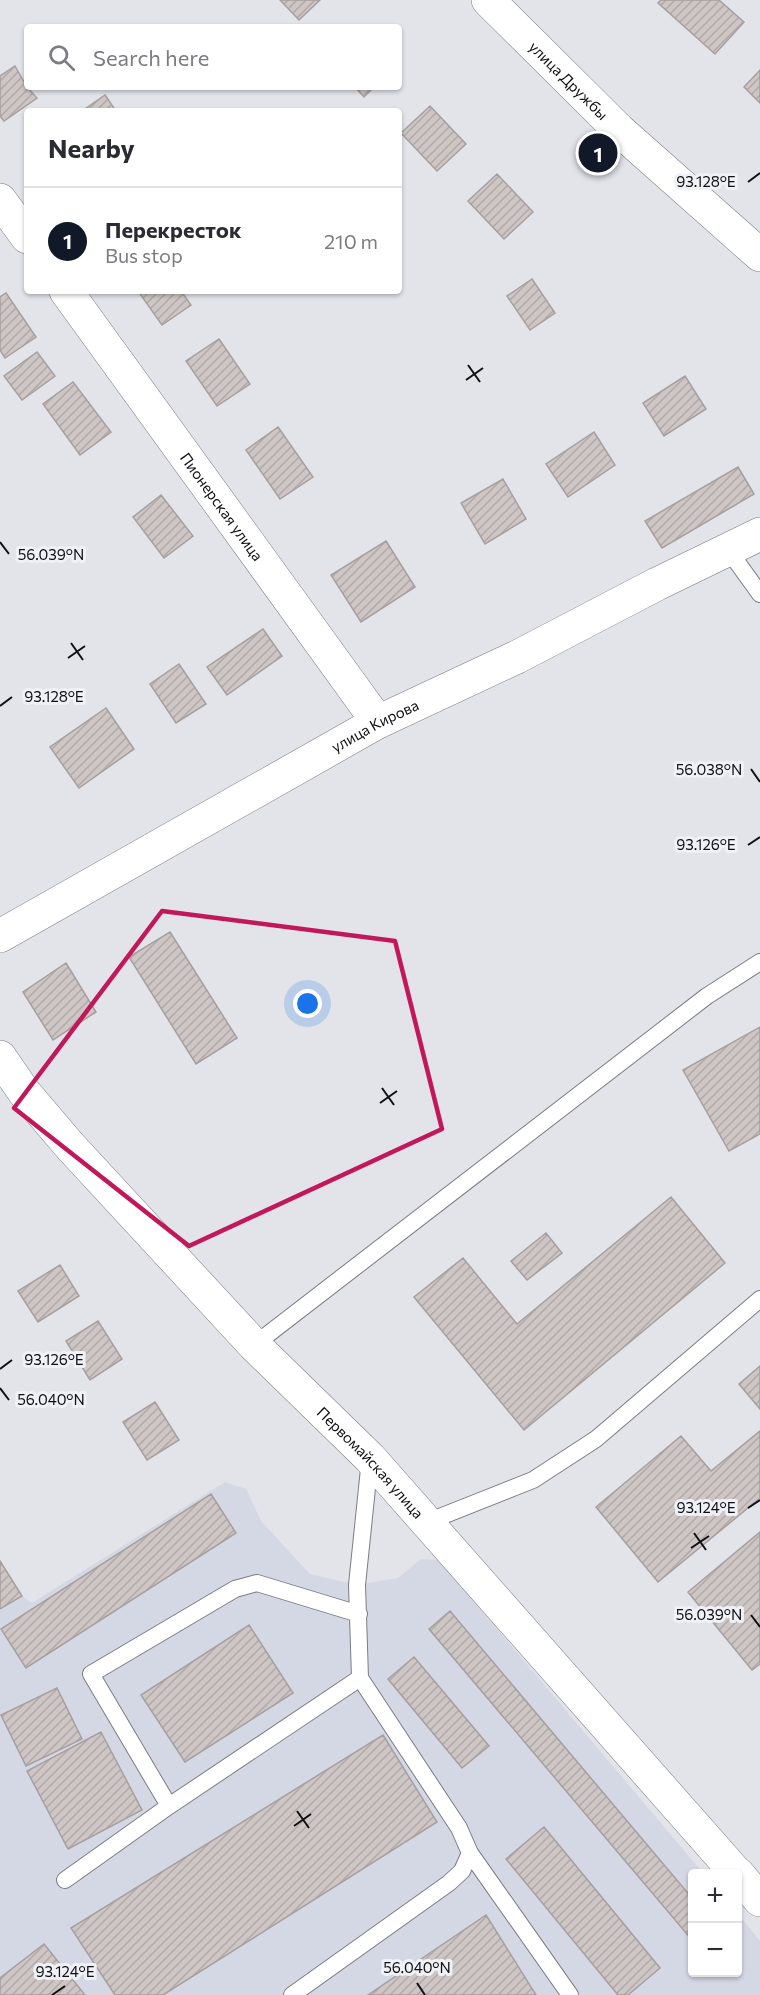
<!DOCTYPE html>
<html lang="en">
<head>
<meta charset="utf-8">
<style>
  :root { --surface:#fff; --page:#f2f2f3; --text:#2b2b33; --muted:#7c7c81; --line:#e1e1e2; --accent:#111827 }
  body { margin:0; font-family:Commissioner,sans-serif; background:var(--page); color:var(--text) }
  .controls { position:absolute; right:18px; bottom:18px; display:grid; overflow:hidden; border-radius:6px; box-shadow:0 2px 4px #0004 }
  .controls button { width:54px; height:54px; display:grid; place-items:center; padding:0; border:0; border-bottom:2px solid var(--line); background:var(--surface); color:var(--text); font:30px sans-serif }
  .you { position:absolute; left:308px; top:1004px; width:21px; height:21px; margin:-15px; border:4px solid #fff; border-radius:50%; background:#1a73e8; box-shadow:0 0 0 9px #1a73e833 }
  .badge { display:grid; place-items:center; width:39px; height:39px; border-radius:50%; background:var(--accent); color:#fff; font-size:20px; font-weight:700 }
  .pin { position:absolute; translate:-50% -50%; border:3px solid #fff; box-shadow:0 2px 6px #0006 }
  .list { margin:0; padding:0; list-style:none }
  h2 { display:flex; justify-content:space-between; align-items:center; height:78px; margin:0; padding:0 24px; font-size:26px }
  h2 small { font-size:20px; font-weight:400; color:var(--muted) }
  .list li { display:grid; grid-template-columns:39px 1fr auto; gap:18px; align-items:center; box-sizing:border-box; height:108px; padding:0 24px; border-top:2px solid var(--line) }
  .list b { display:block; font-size:22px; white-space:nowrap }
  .list p { margin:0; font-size:20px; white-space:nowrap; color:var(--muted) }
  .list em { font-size:20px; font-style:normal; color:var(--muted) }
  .icon { flex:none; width:33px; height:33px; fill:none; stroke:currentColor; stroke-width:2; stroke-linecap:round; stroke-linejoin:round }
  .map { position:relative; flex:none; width:760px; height:1995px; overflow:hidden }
  .search { position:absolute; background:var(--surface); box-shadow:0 2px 4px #0004; left:24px; top:24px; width:378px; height:66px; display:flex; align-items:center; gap:15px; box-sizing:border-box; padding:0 21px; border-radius:6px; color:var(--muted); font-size:22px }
  .panel { position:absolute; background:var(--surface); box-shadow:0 2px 4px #0004; left:24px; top:108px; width:378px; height:186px; border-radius:6px }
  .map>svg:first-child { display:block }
</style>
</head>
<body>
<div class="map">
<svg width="760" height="1995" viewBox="0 0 760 1995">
  <defs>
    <pattern id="building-hatch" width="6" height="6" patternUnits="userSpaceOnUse" patternTransform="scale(1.5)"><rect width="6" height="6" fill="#cec6c5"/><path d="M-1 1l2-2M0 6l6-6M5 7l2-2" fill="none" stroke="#b0a9a8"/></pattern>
  </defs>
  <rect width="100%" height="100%" fill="#e2e4ea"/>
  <path fill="#d4d7e4" d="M225,1482L246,1489L261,1521L310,1574L357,1585L398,1578L421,1559L439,1560L703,1873L692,1874V1972H738V1914L760,1941V1995H0V1609L22,1596L32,1603Z"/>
  <path fill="url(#building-hatch)" stroke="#a79f9e" stroke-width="1.5" d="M280,0H320L299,20Z
    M661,0H719L744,22L715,54L658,3Z
    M15,66L27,87L37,98L4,121L0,116V76Z
    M760,70V103L744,87Z
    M355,87H374L364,97Z
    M105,95L116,111H82Z
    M430,106L466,144L437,171L401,133Z
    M497,174L533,212L504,239L468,201Z
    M532,279L555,313L530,330L507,296Z
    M138,291H181L191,305L162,325Z
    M6,293L36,337L5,358L0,350V297Z
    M219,339L250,384L217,406L186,361Z
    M37,352L55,376L22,400L4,376Z
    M685,376L706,409L664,436L643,403Z
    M73,382L111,432L80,455L43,404Z
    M278,427L313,477L280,499L246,450Z
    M594,432L615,465L568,497L546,464Z
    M738,467L754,494L662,548L645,521Z
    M503,479L526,519L485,544L461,503Z
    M161,495L193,536L164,558L133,517Z
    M386,541L415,587L361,622L331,575Z
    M263,629L282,656L227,695L207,667Z
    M179,664L206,704L176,723L150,684Z
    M106,708L134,749L79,788L50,747Z
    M170,932L237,1038L196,1064L129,957Z
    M66,963L96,1012L53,1040L23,992Z
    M760,1027V1134L729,1151L683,1070Z
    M671,1197L725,1263L524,1430L414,1297L463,1258L517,1324Z
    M546,1233L562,1253L527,1280L511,1261Z
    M60,1265L79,1296L38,1322L18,1291Z
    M98,1321L122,1359L90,1380L66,1341Z
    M760,1366V1409L739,1384Z
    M155,1402L179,1440L147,1460L123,1422Z
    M760,1431V1498L658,1582L596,1507L681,1436L711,1471Z
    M211,1494L236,1533L26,1668L1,1629Z
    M760,1532V1664L752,1670L688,1592Z
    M0,1561L22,1596L0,1609Z
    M450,1611L692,1898V1940L429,1629Z
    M249,1625L293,1693L185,1762L141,1695Z
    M414,1657L489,1746L462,1768L388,1679Z
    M57,1688L82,1739L26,1766L1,1715Z
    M101,1732L142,1810L68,1849L27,1771Z
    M383,1735L437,1822L163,1995H115L71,1928Z
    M544,1827L660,1968L628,1995H618L506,1859Z
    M486,1915L536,1995H368Z
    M44,1944L85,1995H0V1978Z"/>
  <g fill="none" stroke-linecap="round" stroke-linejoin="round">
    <defs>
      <path id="lane" d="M729,551L760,594
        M254,1345L707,996L760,962
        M427,1522L533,1480L596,1439L760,1299
        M169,1806L91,1674L235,1589L257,1583L359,1614
        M470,1853L570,1995
        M65,1880L169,1806L360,1678
        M292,1995L449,1883L462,1871L470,1853L459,1828L360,1678L357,1585L370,1459"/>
      <g id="street">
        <path d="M0,200L27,237"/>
        <path id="s1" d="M66,291L378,722"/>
        <path id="s2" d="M0,1057L24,1092L70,1146L254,1345L370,1458L737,1874"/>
        <path d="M738,1874L760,1900"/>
      </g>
      <g id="secondary">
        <path id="s3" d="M488,0L619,130L760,255"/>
        <path id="s4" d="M0,936L378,722L517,657L657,584L760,534"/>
      </g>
    </defs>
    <use href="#lane" stroke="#7c7d83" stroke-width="18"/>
    <use href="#street" stroke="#7c7d83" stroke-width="34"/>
    <use href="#secondary" stroke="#7c7d83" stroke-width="34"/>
    <use href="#lane" stroke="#fff" stroke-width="16"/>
    <use href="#street" stroke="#fff" stroke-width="33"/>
    <use href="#secondary" stroke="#fff" stroke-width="33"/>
  </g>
  <path fill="none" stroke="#c2185b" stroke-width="4.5" stroke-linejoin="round" d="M162,911L395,941L442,1129L189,1246L14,1108Z"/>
  <path fill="none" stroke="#0f1012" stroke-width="2" d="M748,182L760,173M468,365L480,382M466,380L483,368M0,542L9,554M71,643L83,660M68,658L85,646M0,706L12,697M751,769L760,782M748,845L760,837M382,1088L394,1105M380,1103L397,1091M0,1369L12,1360M0,1388L9,1400M748,1508L760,1500M694,1533L706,1550M691,1548L709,1536M751,1615L760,1627M297,1811L309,1828M294,1826L311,1814M417,1983L425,1995M52,1995L65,1986"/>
  <g text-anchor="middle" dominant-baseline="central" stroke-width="6" stroke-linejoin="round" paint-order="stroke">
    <g font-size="15" fill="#0f1012" stroke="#f0f1f7">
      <text stroke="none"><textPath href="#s3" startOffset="114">улица Дружбы</textPath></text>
      <text stroke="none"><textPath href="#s1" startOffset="266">Пионерская улица</textPath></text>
      <text stroke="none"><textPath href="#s4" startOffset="430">улица Кирова</textPath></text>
      <text stroke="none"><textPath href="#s2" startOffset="550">Первомайская улица</textPath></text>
    </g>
  </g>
  <g font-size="15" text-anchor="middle" fill="#0f1012" stroke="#f0f1f7" stroke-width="6" stroke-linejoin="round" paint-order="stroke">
    <text x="706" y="187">93.128°E</text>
    <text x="51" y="560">56.039°N</text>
    <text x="54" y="702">93.128°E</text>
    <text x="709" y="775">56.038°N</text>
    <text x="706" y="850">93.126°E</text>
    <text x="54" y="1365">93.126°E</text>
    <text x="51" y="1405">56.040°N</text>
    <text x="706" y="1513">93.124°E</text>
    <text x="709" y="1620">56.039°N</text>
    <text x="417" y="1973">56.040°N</text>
    <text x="65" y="1977">93.124°E</text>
  </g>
</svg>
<div class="controls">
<button>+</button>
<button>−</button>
</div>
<div class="you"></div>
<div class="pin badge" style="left:598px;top:153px">1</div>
<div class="search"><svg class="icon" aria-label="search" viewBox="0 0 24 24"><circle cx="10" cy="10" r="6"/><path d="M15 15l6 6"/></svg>Search here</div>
<section class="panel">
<h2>Nearby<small></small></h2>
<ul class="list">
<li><span class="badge">1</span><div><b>Перекресток</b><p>Bus stop</p></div><em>210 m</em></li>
</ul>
</section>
</div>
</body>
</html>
